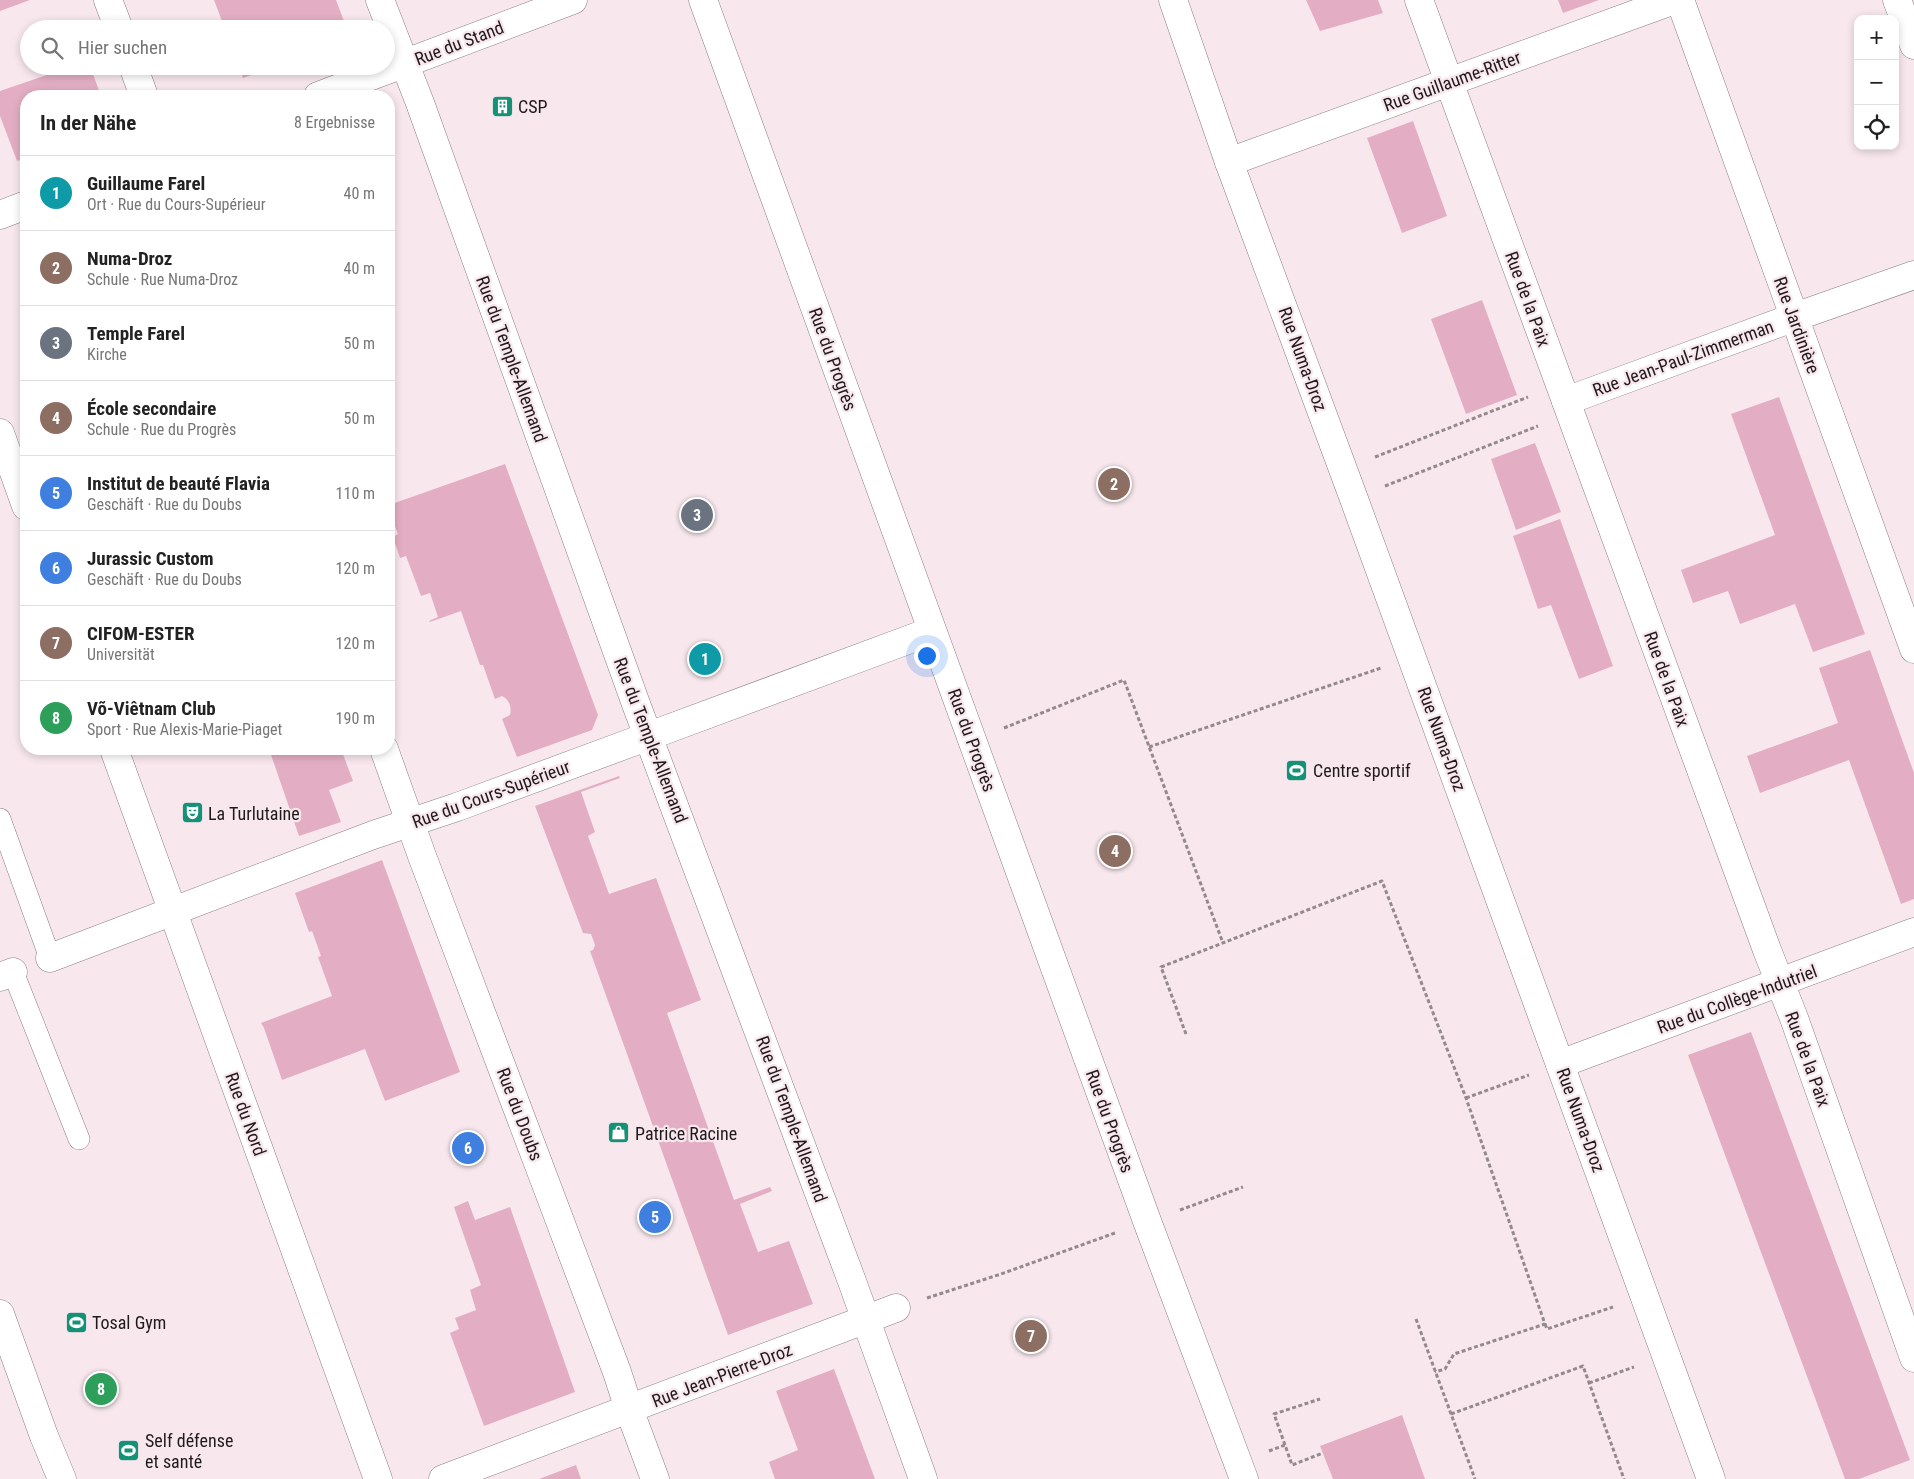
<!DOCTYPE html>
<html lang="de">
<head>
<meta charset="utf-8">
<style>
  :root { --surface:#fff; --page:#f2f2f2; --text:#222; --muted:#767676; --line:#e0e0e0; --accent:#d93025 }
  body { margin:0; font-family:"Roboto Condensed",sans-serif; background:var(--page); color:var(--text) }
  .controls { position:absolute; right:15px; top:15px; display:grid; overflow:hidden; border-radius:10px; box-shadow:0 2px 8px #0003 }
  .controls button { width:45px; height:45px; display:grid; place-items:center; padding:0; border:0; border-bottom:1px solid var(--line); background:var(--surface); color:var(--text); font:25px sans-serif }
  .you { position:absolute; left:926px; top:655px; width:18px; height:18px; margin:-12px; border:4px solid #fff; border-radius:50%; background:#1a73e8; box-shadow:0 0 0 8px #1a73e833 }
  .badge { display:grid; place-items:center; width:32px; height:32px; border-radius:50%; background:var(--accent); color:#fff; font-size:16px; font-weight:700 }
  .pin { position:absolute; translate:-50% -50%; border:2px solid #fff; box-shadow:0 1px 5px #0006 }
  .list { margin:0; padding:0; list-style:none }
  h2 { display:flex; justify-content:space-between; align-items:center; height:65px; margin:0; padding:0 20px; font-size:21px }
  h2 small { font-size:16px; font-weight:400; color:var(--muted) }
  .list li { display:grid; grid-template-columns:32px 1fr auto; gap:15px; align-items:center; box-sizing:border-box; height:75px; padding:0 20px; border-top:1px solid var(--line) }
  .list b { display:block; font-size:19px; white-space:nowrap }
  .list p { margin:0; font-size:16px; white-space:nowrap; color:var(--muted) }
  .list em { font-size:16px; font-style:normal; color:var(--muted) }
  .icon { flex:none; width:28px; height:28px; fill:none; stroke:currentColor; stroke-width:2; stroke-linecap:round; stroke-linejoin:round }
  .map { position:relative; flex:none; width:1914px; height:1479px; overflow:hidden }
  .search { position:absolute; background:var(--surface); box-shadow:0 2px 8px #0003; left:20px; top:20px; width:375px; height:55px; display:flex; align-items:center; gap:12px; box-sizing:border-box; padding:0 18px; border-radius:28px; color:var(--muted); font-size:19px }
  .panel { position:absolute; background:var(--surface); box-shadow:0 2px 8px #0003; left:20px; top:90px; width:375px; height:665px; border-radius:20px }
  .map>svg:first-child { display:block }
</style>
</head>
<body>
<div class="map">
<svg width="1914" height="1479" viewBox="0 0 1914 1479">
  <rect width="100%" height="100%" fill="#f8e8ee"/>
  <path fill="#e3aec3" d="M0,0H30L0,11Z
    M214,0H336L347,29H225Z
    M1306,0H1378L1383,13L1320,31Z
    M1558,0H1599L1563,13Z
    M73,66H90L101,96H26V158L17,161L0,116V91Z
    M239,66H276L243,78Z
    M1413,121L1447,216L1402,233L1367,138Z
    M1482,300L1517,395L1466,414L1431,319Z
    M1779,397L1865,634L1813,652L1795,604L1740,624L1728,591L1693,603L1681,570L1775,535L1731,414Z
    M1535,443L1561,512L1516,530L1491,459Z
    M505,464L598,715L592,730L517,757L502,719L510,715C512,707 509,699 502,696L495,699L483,665H480L461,611L430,622L429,621L438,617L430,593L421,596L406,556L400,558L393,537L398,534L389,511V505Z
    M1560,519L1613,666L1579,679L1551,605L1538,609L1513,536Z
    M1870,650L1914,773V899L1901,904L1849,760L1760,793L1747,756L1838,723L1819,668Z
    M269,749H341L353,781L329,790L341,822L299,836Z
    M619,776L620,778L581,792L595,832L588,836L609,894L656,878L701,1000L667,1013L734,1200L770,1187L772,1191L740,1204L758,1252L789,1241L813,1304L728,1335L590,951L593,950L595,945L591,934L583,933L535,806Z
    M382,860L460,1072L385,1101L365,1049L282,1080L264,1028L261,1023L332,996L318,957L321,956L312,931L309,932L295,893Z
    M1751,1032L1910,1460L1859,1479H1845L1688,1055Z
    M468,1201L475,1220L510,1207L575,1392L484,1426L450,1333L459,1329L455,1318L476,1310L470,1290L481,1285L454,1207Z
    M834,1369L875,1479H775L769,1462L798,1450L776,1391Z
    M1402,1415L1425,1479H1333L1320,1446Z
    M576,1465L581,1479H539Z"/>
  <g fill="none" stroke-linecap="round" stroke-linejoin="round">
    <defs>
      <path id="service" d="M0,819L50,958
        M13,972L79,1139"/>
      <path id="pedestrian" d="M703,0L1147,1221L1244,1479
        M1566,401L1795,317
        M649,736L932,631"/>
      <path id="minor" d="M108,0L119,29
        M380,0L420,103L636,704L853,1284L923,1479
        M1419,0L1767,950L1794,1018L1914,1358
        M1680,0L1914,649
        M1897,0L1914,45
        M133,66L144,96
        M318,96L573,0
        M1229,162L1674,0
        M0,215L26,205
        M1795,317L1914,275
        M0,433L26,506
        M114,749L378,1479
        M384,749L422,856L617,1372L629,1409L655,1479
        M50,958L373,835L457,807L649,736
        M0,977L13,972
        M1560,1064L1914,932
        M0,1314L44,1436L62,1479
        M443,1479L896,1308"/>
      <path id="secondary" d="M1173,0L1229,162L1354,499L1711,1479"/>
    </defs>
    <use href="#service" stroke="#8c7e83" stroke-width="22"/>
    <use href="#pedestrian" stroke="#8c7e83" stroke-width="29"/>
    <use href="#minor" stroke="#8c7e83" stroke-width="29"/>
    <use href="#secondary" stroke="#8c7e83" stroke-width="29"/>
    <path stroke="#94898d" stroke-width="3" stroke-dasharray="4 2.5" stroke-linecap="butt" d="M1375,457L1528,397
      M1385,486L1538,426
      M1004,728L1124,680L1223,943
      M1149,747L1381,668
      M1186,1034L1161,967L1382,881L1466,1098L1545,1324L1454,1354L1445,1369L1435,1372
      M1466,1098L1529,1075
      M1180,1210L1243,1187
      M927,1298L1001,1274L1115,1233
      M1416,1319L1475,1479
      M1545,1324L1547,1329L1613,1307
      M1589,1383L1634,1367
      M1451,1414L1583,1366L1624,1479
      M1285,1445L1274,1414L1320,1399
      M1269,1451L1285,1445L1292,1465L1323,1453"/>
    <use href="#service" stroke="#fff" stroke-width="21"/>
    <use href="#pedestrian" stroke="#fff" stroke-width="28"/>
    <use href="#minor" stroke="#fff" stroke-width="28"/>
    <use href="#secondary" stroke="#fff" stroke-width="28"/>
  </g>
  <defs>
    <symbol id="building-square" viewBox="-11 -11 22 22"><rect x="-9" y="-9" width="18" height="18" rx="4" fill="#159178" stroke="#f8e8ee"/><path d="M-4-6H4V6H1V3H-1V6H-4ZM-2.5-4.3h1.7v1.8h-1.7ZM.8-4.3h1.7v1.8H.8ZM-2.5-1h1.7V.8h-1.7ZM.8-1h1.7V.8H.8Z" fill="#fff"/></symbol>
    <symbol id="stadium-square" viewBox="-11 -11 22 22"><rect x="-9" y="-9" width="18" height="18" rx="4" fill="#159178" stroke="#f8e8ee"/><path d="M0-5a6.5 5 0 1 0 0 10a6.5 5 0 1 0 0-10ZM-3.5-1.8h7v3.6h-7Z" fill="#fff"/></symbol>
    <symbol id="theatre-square" viewBox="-11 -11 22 22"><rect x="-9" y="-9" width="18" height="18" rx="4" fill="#159178" stroke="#f8e8ee"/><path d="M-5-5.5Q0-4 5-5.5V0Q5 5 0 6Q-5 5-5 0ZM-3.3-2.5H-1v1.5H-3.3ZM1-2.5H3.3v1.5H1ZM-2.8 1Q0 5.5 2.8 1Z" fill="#fff"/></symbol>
    <symbol id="shop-square" viewBox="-11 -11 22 22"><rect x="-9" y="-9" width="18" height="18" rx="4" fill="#159178" stroke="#f8e8ee"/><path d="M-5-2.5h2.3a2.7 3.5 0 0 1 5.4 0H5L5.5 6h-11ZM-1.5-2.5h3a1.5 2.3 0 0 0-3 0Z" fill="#fff"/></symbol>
  </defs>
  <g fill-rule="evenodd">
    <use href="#building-square" x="490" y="94" width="25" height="25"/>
    <use href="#stadium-square" x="1284" y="758" width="25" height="25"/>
    <use href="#theatre-square" x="180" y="800" width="25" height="25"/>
    <use href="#shop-square" x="606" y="1120" width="25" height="25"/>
    <use href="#stadium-square" x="64" y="1310" width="25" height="25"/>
    <use href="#stadium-square" x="116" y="1438" width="25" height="25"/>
  </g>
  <g text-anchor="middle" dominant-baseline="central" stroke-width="4.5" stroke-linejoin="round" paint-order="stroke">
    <g font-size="18" fill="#1f191b" stroke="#f8e8ee">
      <text transform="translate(459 43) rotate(-21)">Rue du Stand</text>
      <text transform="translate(1452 81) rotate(-20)">Rue Guillaume-Ritter</text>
      <text transform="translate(1528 299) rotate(70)">Rue de la Paix</text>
      <text transform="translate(1797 325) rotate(70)">Rue Jardinière</text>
      <text transform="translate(1683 358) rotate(-20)">Rue Jean-Paul-Zimmerman</text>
      <text transform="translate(512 359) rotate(70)">Rue du Temple-Allemand</text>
      <text transform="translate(833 359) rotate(70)">Rue du Progrès</text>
      <text transform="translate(1303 359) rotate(70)">Rue Numa-Droz</text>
      <text transform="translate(1667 679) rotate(70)">Rue de la Paix</text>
      <text transform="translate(1442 739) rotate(70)">Rue Numa-Droz</text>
      <text transform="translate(651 740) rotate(69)">Rue du Temple-Allemand</text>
      <text transform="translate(972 740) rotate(70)">Rue du Progrès</text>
      <text transform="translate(491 794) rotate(-20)">Rue du Cours-Supérieur</text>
      <text transform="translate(1737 999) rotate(-20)">Rue du Collège-Indutriel</text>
      <text transform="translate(1808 1059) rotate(70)">Rue de la Paix</text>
      <text transform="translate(246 1114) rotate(70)">Rue du Nord</text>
      <text transform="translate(520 1114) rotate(69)">Rue du Doubs</text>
      <text transform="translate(792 1119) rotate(70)">Rue du Temple-Allemand</text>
      <text transform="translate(1581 1120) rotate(70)">Rue Numa-Droz</text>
      <text transform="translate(1110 1121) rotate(70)">Rue du Progrès</text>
      <text transform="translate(722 1375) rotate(-21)">Rue Jean-Pierre-Droz</text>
    </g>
    <g font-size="18" fill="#1f191b" stroke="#f8e8ee" text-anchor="start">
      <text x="518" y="106">CSP</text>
      <text x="1313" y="770">Centre sportif</text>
      <text x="208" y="813">La Turlutaine</text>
      <text x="635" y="1133">Patrice Racine</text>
      <text x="92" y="1322">Tosal Gym</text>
      <text x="145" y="1440">Self défense<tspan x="145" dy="21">et santé</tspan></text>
    </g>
  </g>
</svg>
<div class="controls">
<button>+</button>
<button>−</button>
<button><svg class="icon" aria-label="locate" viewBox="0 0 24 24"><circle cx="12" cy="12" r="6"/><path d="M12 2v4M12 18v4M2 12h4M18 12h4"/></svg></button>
</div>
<div class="you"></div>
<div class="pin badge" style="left:705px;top:659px;background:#0f9aa8">1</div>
<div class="pin badge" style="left:1114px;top:484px;background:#8d6e63">2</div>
<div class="pin badge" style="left:697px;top:515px;background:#6b7280">3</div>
<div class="pin badge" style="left:1115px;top:851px;background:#8d6e63">4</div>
<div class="pin badge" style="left:655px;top:1217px;background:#3f7fe0">5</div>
<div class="pin badge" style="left:468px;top:1148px;background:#3f7fe0">6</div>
<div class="pin badge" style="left:1031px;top:1336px;background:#8d6e63">7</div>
<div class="pin badge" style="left:101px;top:1389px;background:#2e9e5b">8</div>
<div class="search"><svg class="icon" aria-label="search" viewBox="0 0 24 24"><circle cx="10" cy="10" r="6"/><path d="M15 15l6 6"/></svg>Hier suchen</div>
<section class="panel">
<h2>In der Nähe<small>8 Ergebnisse</small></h2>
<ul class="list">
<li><span class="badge" style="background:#0f9aa8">1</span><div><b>Guillaume Farel</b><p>Ort · Rue du Cours-Supérieur</p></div><em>40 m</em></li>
<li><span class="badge" style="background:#8d6e63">2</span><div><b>Numa-Droz</b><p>Schule · Rue Numa-Droz</p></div><em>40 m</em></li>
<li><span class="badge" style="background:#6b7280">3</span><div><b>Temple Farel</b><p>Kirche</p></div><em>50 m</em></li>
<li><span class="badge" style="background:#8d6e63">4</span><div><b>École secondaire</b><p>Schule · Rue du Progrès</p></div><em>50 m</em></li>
<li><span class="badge" style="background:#3f7fe0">5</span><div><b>Institut de beauté Flavia</b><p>Geschäft · Rue du Doubs</p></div><em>110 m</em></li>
<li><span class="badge" style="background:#3f7fe0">6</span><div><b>Jurassic Custom</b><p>Geschäft · Rue du Doubs</p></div><em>120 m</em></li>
<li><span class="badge" style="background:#8d6e63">7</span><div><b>CIFOM-ESTER</b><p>Universität</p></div><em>120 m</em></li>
<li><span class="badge" style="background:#2e9e5b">8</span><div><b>Võ-Viêtnam Club</b><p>Sport · Rue Alexis-Marie-Piaget</p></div><em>190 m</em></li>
</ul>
</section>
</div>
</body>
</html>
